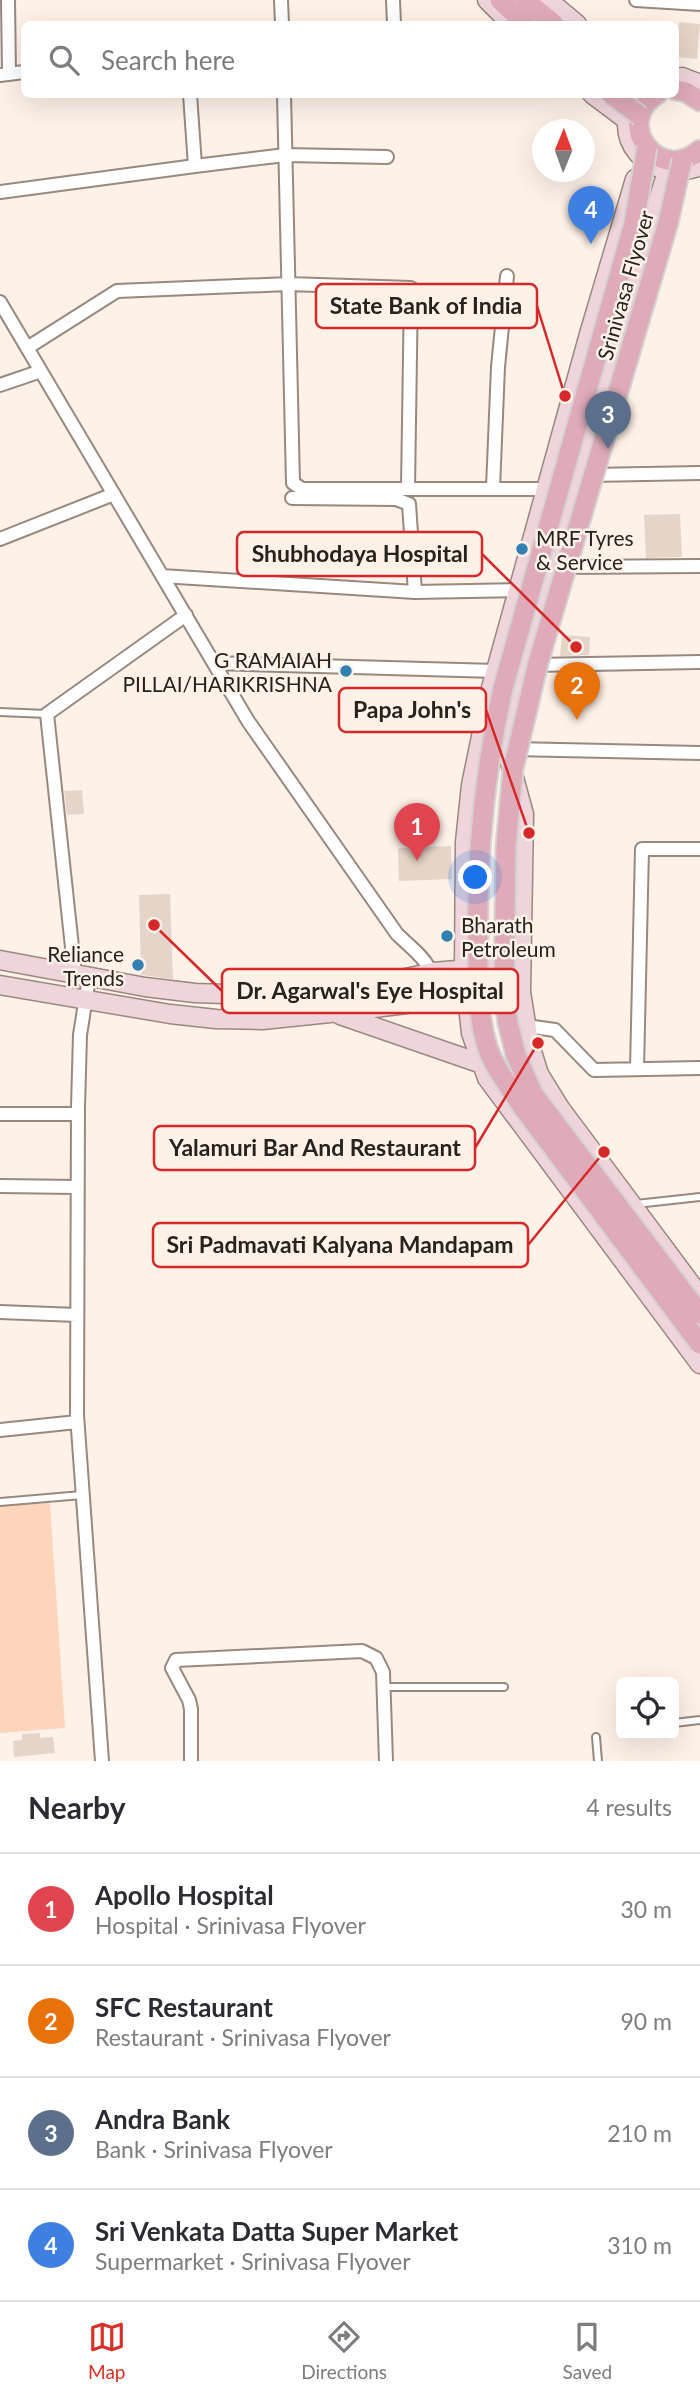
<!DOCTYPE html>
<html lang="en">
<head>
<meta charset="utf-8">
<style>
  :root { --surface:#fff; --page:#f7f7f7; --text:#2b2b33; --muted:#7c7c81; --line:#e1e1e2; --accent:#d93025 }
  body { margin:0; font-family:Lato,sans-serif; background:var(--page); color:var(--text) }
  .controls { position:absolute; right:21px; bottom:21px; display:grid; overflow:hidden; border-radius:10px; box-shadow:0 7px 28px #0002 }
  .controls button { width:63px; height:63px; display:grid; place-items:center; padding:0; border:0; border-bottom:2px solid var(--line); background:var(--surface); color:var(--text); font:35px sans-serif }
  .compass { position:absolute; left:532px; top:119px; width:63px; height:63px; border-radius:50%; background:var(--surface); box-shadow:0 7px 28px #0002; rotate:1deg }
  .you { position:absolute; left:476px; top:878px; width:24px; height:24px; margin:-18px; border:5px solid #fff; border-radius:50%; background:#1a73e8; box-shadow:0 0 0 10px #1a73e833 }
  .badge { display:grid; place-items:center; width:46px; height:46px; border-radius:50%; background:var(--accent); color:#fff; font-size:23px; font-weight:700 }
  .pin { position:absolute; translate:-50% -58px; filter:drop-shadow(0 2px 4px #0008) }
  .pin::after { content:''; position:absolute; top:37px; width:24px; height:21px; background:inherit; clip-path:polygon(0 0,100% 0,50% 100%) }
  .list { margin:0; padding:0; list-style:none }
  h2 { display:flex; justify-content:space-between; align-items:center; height:91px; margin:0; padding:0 28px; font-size:30px }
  h2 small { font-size:23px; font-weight:400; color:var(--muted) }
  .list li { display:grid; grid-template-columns:46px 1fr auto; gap:21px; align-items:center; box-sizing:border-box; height:112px; padding:0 28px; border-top:2px solid var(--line) }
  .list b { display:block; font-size:26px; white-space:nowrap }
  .list p { margin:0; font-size:23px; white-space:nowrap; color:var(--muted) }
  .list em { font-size:23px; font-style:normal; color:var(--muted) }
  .icon { flex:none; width:38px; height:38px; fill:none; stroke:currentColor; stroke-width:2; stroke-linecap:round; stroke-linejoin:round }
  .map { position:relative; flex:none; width:700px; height:1761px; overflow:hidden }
  .search { position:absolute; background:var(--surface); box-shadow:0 7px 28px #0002; left:21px; right:21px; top:21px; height:77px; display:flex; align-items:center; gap:18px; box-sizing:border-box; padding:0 24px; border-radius:10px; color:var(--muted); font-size:26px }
  .sheet { height:539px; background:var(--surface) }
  nav { display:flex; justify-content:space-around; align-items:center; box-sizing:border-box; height:98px; border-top:2px solid var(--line); background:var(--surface); font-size:19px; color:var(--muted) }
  nav a { display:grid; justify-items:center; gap:4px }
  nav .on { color:var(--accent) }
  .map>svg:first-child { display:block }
</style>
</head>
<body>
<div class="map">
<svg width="700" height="1761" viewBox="0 0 700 1761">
  <rect width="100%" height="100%" fill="#fef1e8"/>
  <path fill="#fdd5ba" d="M50,1503L65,1728L0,1733V1506Z"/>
  <path fill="#e5d4c9" d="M679,22L700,24L697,59L676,57Z
    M680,514L682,557L646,558L644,515Z
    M562,635L590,637L589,655L560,656Z
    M82,790L84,814L67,815L64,791Z
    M451,846L452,879L399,881L398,848Z
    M170,894L173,979L141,975L139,895Z
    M40,1733V1738L53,1737L55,1753L14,1757L13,1741L22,1740V1734Z"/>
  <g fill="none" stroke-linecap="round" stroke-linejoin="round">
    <defs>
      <path id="lane" d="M0,712L47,714
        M636,1204L700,1197
        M0,1502L82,1495
        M385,1687H504
        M674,1723L700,1720
        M596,1737L598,1761"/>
      <path id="street" d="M8,0L9,74
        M281,0L282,24
        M393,0L394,24
        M636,0L700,4
        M0,75L24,72
        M190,94L195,166L285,155L387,157
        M284,94L293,483L302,489H546
        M0,192L195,166
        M0,302L248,721L397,934C424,960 431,959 436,999
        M27,348L117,291L288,284L411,288L408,488
        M0,385L41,371
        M590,475L700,473
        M493,488L498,367L507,276
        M292,498L396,499L409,504L415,592
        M0,539L114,494
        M560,567L700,566
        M162,576L415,592L518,590
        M214,663L496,671
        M533,665L700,662
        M513,749L700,753
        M75,975L47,714L186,615
        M89,978L80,1035L78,1107L77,1415L102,1761
        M526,1026L555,1030L594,1070L700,1068
        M637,1069L642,849H700
        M0,1114H78
        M0,1186L77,1187
        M0,1312L77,1315
        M0,1430L77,1422
        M191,1761V1709L189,1700L172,1668L176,1660L362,1651L376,1658L383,1672L386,1761"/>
      <path id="secondary" d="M487,0L509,22
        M548,0L577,24
        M676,78L682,77L700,84
        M592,94L628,121
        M639,94C605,135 649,187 700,166
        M667,172C609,354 560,541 509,726L506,748L524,814L521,992L529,1042L539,1074L560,1108L700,1296
        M635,179L589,334L491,688L471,785L465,842L464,969L471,1033L487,1078L700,1364
        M0,960L145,987L195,993L284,996L370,986L433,972L516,965
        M0,985L170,1014L216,1019L262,1020L359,1010L517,990
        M340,1015L482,1064"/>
      <path id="primary" d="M500,0L525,24
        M525,0L554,24
        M676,90L686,92L700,101
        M657,94C612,122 659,186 700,150"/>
    </defs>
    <use href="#lane" stroke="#98887e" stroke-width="10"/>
    <use href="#street" stroke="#98887e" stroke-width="16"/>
    <use href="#secondary" stroke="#98887e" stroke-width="21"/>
    <use href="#primary" stroke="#d4d3d2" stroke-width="23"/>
    <use href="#lane" stroke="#fff" stroke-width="6"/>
    <use href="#street" stroke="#fff" stroke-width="12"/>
    <use href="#secondary" stroke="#efd5db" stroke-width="18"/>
    <use href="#primary" stroke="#dfabb8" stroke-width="19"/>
    <defs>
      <path id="primary-bridge" d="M611,94L640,116
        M647,147L634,223L503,688C484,773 476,859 478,946C478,979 477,1014 487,1046C494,1068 510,1087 522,1106L700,1344
        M682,160L668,223L538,663L513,769L506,847L504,993L508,1023L516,1055L533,1094L700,1314"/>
    </defs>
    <use href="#primary-bridge" stroke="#d4d3d2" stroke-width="23" stroke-linecap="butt"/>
    <use href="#primary-bridge" stroke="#dfabb8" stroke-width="19"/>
  </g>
  <g fill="#327fb2" stroke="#fef1e8" stroke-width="2.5">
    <circle cx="522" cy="549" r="7"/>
    <circle cx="346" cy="671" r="7"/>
    <circle cx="447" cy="936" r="7"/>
    <circle cx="138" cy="965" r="7"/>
  </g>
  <g text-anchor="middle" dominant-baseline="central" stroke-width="5" stroke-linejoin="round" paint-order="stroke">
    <g font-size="21" fill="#28221e" stroke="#fef1e8">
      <text transform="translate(625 285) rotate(-74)">Srinivasa Flyover</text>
    </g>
    <g font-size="21" fill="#28221e" stroke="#fef1e8" text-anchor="start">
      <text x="536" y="537">MRF Tyres<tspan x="536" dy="24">&amp; Service</tspan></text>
      <text x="332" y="659" text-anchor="end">G RAMAIAH<tspan x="332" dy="24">PILLAI/HARIKRISHNA</tspan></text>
      <text x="461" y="924">Bharath<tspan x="461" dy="24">Petroleum</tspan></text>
      <text x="124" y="953" text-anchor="end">Reliance<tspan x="124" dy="24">Trends</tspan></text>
    </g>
  </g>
  <path fill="none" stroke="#d62828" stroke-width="2.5" d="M565 396L537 306M576 647L482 554M529 833L486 710M154 925L222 991M538 1043L475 1148M604 1152L528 1245"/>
  <g fill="#d62828" stroke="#fef1e8" stroke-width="2.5">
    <circle cx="565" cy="396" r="7"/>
    <circle cx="576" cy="647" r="7"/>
    <circle cx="529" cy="833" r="7"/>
    <circle cx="154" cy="925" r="7"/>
    <circle cx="538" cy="1043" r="7"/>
    <circle cx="604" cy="1152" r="7"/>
  </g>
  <g fill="#fef1e8" stroke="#d62828" stroke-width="2.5">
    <rect x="316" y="284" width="221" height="44" rx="7"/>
    <rect x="237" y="532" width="245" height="44" rx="7"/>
    <rect x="339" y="688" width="147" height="44" rx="7"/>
    <rect x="222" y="969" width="296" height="44" rx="7"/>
    <rect x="154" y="1126" width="321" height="44" rx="7"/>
    <rect x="153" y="1223" width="375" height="44" rx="7"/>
  </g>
  <g font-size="23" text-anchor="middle" font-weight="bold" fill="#28221e">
    <text x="426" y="314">State Bank of India</text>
    <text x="360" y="562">Shubhodaya Hospital</text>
    <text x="412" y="718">Papa John's</text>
    <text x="370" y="999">Dr. Agarwal's Eye Hospital</text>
    <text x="315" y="1156">Yalamuri Bar And Restaurant</text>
    <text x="340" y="1253">Sri Padmavati Kalyana Mandapam</text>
  </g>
</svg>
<div class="controls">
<button><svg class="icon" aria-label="locate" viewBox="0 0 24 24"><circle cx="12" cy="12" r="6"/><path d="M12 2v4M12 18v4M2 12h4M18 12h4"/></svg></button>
</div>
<svg class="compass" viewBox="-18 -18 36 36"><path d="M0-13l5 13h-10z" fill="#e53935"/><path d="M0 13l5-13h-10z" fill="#7c7c81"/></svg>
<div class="you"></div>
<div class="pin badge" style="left:417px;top:861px;background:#e0444e">1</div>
<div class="pin badge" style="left:577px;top:720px;background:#e8710a">2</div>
<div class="pin badge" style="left:608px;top:449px;background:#5c6f8a">3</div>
<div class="pin badge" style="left:591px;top:244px;background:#3f7fe0">4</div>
<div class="search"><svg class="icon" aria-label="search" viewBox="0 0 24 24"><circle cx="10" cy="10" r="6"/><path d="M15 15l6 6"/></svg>Search here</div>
</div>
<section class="sheet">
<h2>Nearby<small>4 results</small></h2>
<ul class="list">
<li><span class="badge" style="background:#e0444e">1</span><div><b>Apollo Hospital</b><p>Hospital · Srinivasa Flyover</p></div><em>30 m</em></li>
<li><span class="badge" style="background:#e8710a">2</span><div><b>SFC Restaurant</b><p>Restaurant · Srinivasa Flyover</p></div><em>90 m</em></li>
<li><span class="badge" style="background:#5c6f8a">3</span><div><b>Andra Bank</b><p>Bank · Srinivasa Flyover</p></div><em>210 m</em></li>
<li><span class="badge" style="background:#3f7fe0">4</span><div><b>Sri Venkata Datta Super Market</b><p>Supermarket · Srinivasa Flyover</p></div><em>310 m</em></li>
</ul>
</section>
<nav>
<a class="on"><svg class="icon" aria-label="map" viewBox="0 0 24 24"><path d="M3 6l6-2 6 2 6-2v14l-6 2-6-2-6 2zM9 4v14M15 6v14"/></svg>Map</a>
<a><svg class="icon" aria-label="directions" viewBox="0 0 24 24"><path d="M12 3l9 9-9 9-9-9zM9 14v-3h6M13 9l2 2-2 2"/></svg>Directions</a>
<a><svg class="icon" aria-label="saved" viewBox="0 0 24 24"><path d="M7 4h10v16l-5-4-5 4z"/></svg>Saved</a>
</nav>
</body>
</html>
